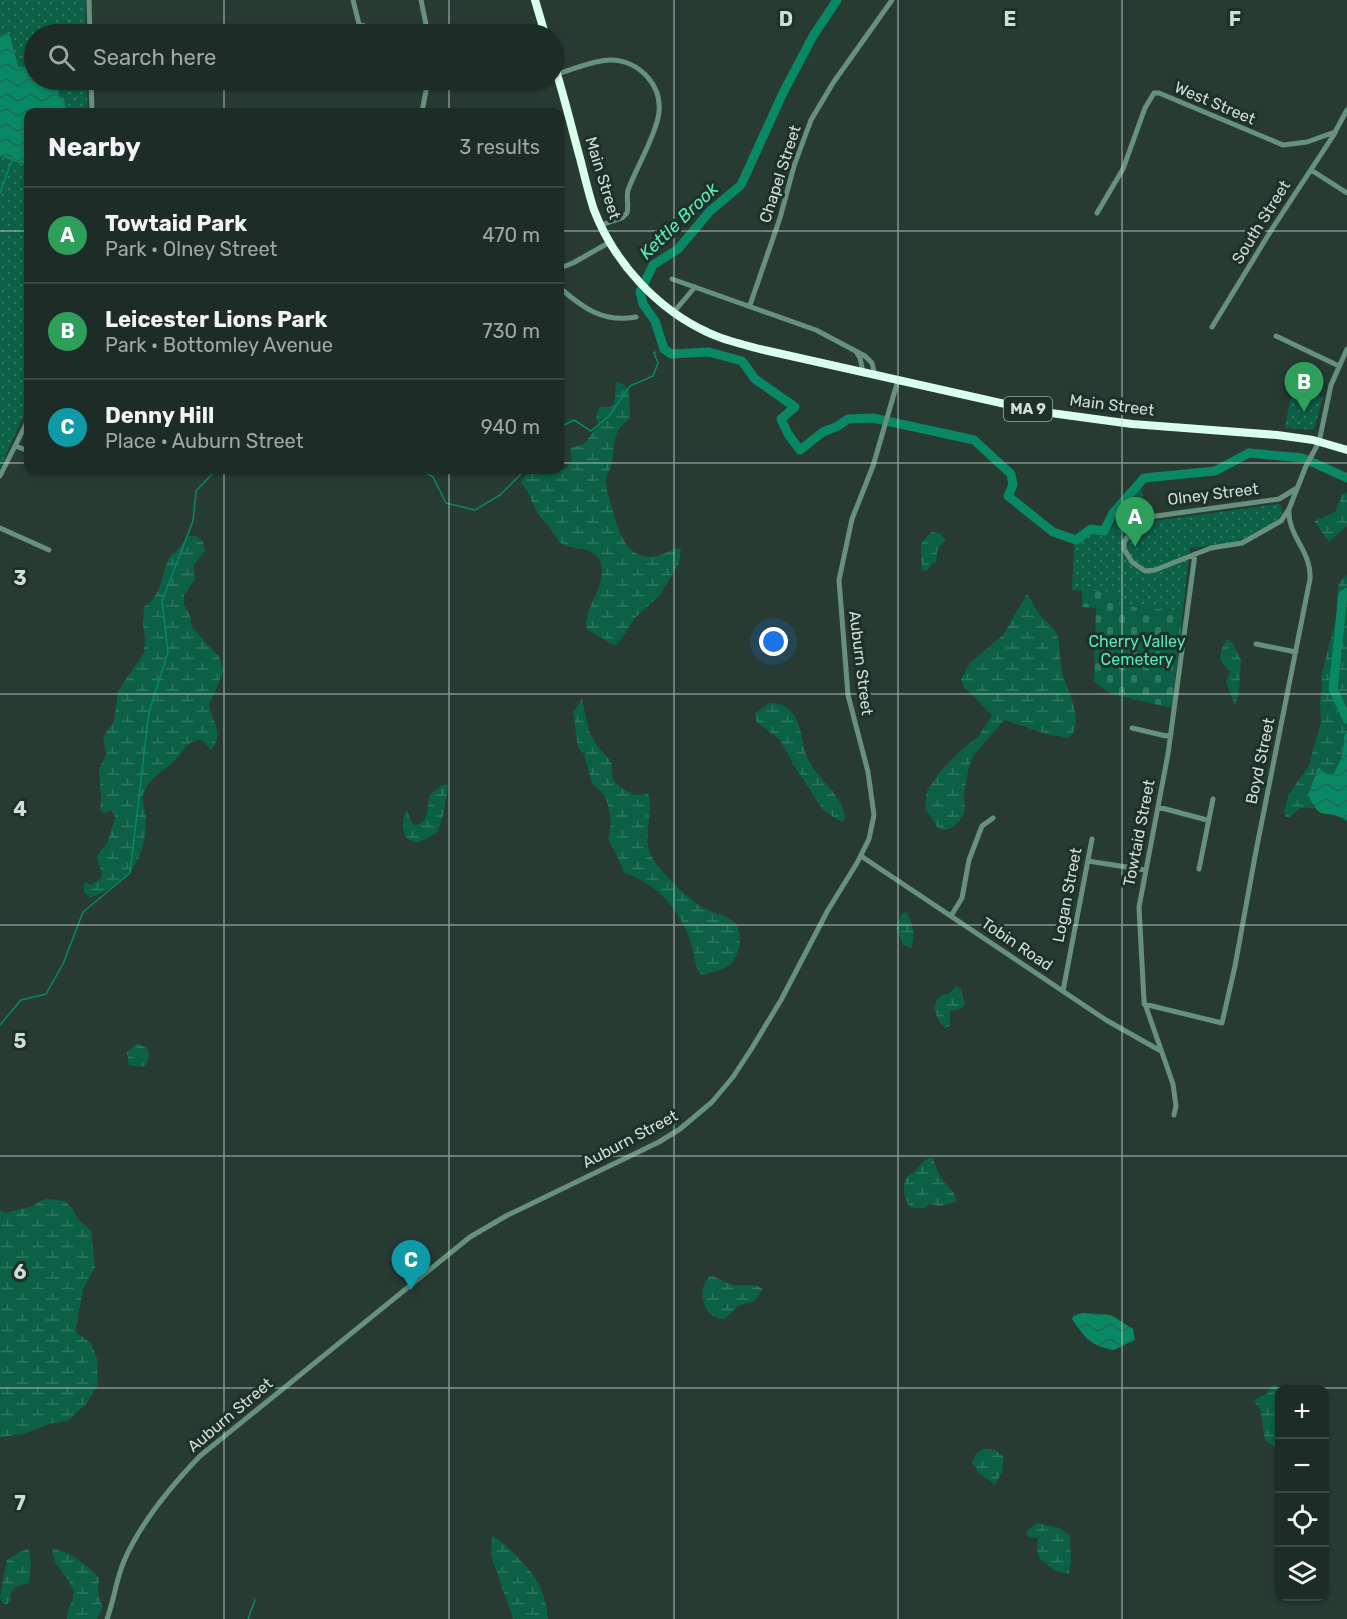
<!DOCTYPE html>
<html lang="en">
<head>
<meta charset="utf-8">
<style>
  :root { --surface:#1d2c26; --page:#25342e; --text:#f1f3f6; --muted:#a0a7a7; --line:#3b4843; --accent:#f49aa0 }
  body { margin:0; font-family:Rubik,sans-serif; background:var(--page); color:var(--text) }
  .controls { position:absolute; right:18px; bottom:18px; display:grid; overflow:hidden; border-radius:12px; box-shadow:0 2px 4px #0004 }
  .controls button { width:54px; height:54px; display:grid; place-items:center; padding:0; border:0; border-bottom:2px solid var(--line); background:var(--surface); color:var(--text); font:30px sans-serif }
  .you { position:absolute; left:774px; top:642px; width:21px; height:21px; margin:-15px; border:4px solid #fff; border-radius:50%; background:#1a73e8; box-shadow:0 0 0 9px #1a73e833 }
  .badge { display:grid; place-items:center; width:39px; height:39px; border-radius:50%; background:var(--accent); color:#fff; font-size:20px; font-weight:700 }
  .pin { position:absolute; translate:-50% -50px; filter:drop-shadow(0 2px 3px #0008) }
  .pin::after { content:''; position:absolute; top:32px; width:21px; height:18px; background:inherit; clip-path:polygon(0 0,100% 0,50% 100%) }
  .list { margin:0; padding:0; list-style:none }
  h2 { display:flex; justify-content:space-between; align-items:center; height:78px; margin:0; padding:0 24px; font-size:26px }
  h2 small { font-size:20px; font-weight:400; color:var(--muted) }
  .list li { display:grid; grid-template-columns:39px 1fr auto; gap:18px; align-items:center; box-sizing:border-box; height:96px; padding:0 24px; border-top:2px solid var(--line) }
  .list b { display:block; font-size:22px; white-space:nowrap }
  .list p { margin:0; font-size:20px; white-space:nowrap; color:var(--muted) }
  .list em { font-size:20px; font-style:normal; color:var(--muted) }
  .icon { flex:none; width:33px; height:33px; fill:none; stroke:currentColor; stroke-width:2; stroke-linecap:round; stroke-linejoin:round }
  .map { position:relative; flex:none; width:1347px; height:1619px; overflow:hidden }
  .search { position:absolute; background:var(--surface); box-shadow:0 2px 4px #0004; left:24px; top:24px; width:540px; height:66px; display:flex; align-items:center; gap:15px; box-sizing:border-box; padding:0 21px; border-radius:33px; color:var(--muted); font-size:22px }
  .panel { position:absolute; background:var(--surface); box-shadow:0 2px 4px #0004; left:24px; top:108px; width:540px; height:366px; border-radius:12px }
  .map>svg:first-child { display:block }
</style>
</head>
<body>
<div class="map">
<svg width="1347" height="1619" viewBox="0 0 1347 1619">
  <defs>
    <pattern id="wetland-marsh" width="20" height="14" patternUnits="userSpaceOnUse" patternTransform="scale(1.5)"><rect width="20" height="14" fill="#0b6046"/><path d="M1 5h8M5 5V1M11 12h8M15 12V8" fill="none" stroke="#2e7660"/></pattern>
    <pattern id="cemetery-stones" width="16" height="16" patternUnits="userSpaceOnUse" patternTransform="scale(1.5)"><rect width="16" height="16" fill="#0b6046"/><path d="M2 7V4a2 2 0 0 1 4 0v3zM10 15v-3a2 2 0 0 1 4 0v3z" fill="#2e7660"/></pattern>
    <pattern id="park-dots" width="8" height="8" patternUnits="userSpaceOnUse" patternTransform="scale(1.5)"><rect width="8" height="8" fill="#0b6046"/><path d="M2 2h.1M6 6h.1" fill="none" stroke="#2e7660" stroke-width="1.8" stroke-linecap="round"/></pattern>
    <pattern id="water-waves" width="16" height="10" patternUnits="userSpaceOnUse" patternTransform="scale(1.5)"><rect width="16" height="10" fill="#098864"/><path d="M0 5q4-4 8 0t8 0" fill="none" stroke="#1f6c56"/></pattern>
  </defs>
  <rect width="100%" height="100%" fill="#273b33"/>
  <path fill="url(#wetland-marsh)" d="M616,382L622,383L629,390L630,417C627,422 620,426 618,430C614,439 614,448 613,457C612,465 608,472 606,479C605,487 610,499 612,507C620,543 635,572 675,548L681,550L679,563L660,595L635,618L617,645L611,644L587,629C582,613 602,591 602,572C602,542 572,553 561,543C557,540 554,533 550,528C546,522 539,518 536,510C530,499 530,493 521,482C533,460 546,474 566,469L572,460L570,448L584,444L599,424L596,417L599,407H610L614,404Z
    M1347,492V526L1329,542L1314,521L1335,512L1342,495Z
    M931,532L941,534L946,541L938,548L936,562L931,565L928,570L922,571L921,544Z
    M187,536H196L203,542L205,551L194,565L195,579L184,595V605L190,615L192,627L219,657L224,670L209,705C212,721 225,734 211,750L202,740C185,741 185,751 174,761C165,770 151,777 145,790C140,799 145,808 146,817C147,859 128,884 90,898L84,892V882L91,885L101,878L102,872L97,859L98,855L108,841L115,817L112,810L104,813L100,810L101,799L99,768L106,755L103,737L114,721L118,691L144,653L145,637L143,625L144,607C162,596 161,575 169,558C171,554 176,552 179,548C182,545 185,540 187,536Z
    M1347,575V732L1344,736L1343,754L1334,773C1327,776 1322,772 1317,768L1308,795L1314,808H1300L1290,817H1286L1284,811L1289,794L1309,765L1321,722L1320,703L1322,687L1321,677L1336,618L1337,595L1339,583Z
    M1027,594C1032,601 1036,610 1042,617C1046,622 1052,626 1055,631C1062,644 1059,659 1062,672C1067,692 1086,720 1069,738L1047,734L1004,720L974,755L969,766L964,794L965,810L959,822L950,829L943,830L937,827L925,808L927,791L939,773L960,751L978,737L992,715L964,687L961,679L970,663L1003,635Z
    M1227,639L1233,644L1241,660L1239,690L1235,705L1226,682L1230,672L1220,660L1221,650Z
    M582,699L589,731L596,744L612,763C610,783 618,786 634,795L648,793C655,815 640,838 653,859C664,876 689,900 706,909C715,913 728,916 735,923C744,934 740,957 729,965C722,971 712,972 703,975L700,973C694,965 695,955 692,946C682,912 657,883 624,873C622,865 613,847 608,840L611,823L608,805L604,795L592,783L584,754L578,747L573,712Z
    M769,703C779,703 787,705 793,714C803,727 801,745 808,759C818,780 843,794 845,819L842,822L824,811L793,764L781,741L756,721L755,713Z
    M442,785H448L443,816L437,833L418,843C415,842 410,841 408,839C401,833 402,816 407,810L412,823L416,825C431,820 426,807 430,795Z
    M906,912C913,922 916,937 911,948L903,945L896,928L901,915Z
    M956,986L961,989L965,1005L960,1009L950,1011V1026L945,1028C933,1018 929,995 949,994Z
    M137,1043L148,1049L149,1056L145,1067L129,1065L127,1052Z
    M932,1157C935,1162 935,1166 938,1172C942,1182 955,1190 957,1202L940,1206L930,1204L925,1208H911C904,1200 900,1184 909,1175C911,1173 915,1172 917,1169C924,1161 922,1161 932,1157Z
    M48,1199L65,1201L72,1208L78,1219L91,1231L95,1267L83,1289L76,1328L77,1333L91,1343L98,1361L97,1368L98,1383L88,1402L68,1421L48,1424L40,1428L23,1434L0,1437V1210L5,1213L33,1206L42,1200Z
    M710,1276C718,1277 722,1281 729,1284C741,1288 752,1281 763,1289L755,1301L738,1306L725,1319C703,1320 695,1290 710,1276Z
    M1276,1385L1279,1390V1450L1265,1440L1260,1409L1254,1401L1258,1397L1267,1394L1271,1386Z
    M982,1449H994L1004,1457L1002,1472L995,1485L979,1473L972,1463L975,1455Z
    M1037,1523L1060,1528L1070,1536L1071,1561L1069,1574L1055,1571L1039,1558L1037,1549L1038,1538L1030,1537L1026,1534L1028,1530Z
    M492,1536C504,1542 512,1551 521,1561C538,1578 546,1594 548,1619H513L491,1555Z
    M29,1549L31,1564L29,1583L15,1587L10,1595L11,1600L7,1604L3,1603C2,1602 1,1601 0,1599C0,1597 6,1564 7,1560L19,1552Z
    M53,1549C68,1550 89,1566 99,1578L98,1593L103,1607L97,1619H67C66,1607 77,1600 72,1587C67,1574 50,1563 53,1549Z"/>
  <path fill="url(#cemetery-stones)" d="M1082,590L1118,592L1119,605L1183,611L1172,708L1111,694L1094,682L1096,608L1082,607Z"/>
  <path fill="url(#park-dots)" d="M0,0H86L85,34H34V80H86L88,112H28V406L0,468Z
    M1303,392L1323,397L1314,430L1285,428L1291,394L1301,396Z
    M1141,484L1147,522L1278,504L1282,506C1282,511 1282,515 1278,519C1269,528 1236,544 1223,545C1212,547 1202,546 1190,548L1183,611L1119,605L1118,592L1072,590L1074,544L1091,535L1112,529L1130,496Z"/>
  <path fill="url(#water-waves)" d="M9,32L18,66L34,69V80H57L61,82L58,94L65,103L66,112H28V166L0,156V36Z
    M1347,732V821C1325,806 1323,826 1308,795L1318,767C1324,771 1326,777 1334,773L1343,754L1344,736Z
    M1083,1313L1111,1315L1133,1329L1135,1340L1114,1350C1090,1346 1085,1338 1072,1319L1074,1315Z"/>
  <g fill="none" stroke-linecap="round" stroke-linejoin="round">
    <path stroke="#098864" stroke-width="1.5" d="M0,193L12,160
      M660,350L664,349
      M560,427L574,420L591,431L609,416L630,386L653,376L658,363L654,353L656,352
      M421,470L433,477L446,503L475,510L500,495L525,470
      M0,1025L21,1000L46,994L63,964L83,912L130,873L149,712L168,652L162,601L193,521L196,491L216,470
      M248,1619L255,1600"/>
    <path stroke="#098864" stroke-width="9" d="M837,0L813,36L783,93L741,185L710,211L678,249L653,265L640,292L643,304L655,321L664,349L671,354L709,352L742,361L755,379L795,407L781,419L788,434L800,450L823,432L838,426L848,419L873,418L974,440L1011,474L1013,485L1008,496L1053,532L1076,540L1091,529L1104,531L1113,513L1144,478L1215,471L1249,453L1303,458L1347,478
      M1347,592L1343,595L1333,689L1347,719"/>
    <path stroke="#68907f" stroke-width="5" d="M89,0L90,34
      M353,0L359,24L387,34
      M421,0L428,34
      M556,74C573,70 593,60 610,60C640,60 665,87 658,118C652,143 637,166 628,190C626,198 629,205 627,213L622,218L601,225
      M91,80L92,112
      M422,112L428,80
      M1311,170L1347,193
      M1097,213L1123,169L1145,108L1154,93H1159L1283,145L1307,142L1335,132L1347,110
      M560,268L573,263L610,242
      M672,279L816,330L865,356L872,363L875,375
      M560,288C583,308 603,323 636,317
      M750,305L780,218L794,166L811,120L833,83L892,0
      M673,313L695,287
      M1212,327L1272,229L1335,133
      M1276,336L1339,366
      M857,353L860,358L863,372
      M16,446L28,451
      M0,476L28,420
      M1297,488L1279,499L1149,517L1135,527L1124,542V549L1132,562L1145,571L1155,570L1211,548L1242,543L1281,521L1289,509L1306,466L1319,442L1331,385L1347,349
      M0,528L49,550
      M1256,644L1296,652
      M1132,728L1166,736L1171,734
      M1158,807L1207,820
      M861,856L1106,1020L1159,1050
      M1088,861L1145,870
      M1199,869L1213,799
      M951,916L962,898L969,860L982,826L993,818
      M1063,991L1092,839
      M1144,1004L1222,1023L1235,966L1256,851L1310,579C1312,551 1287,536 1289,509
      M1174,1115L1176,1106L1173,1084L1144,1001L1139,907L1168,754L1195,554
      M107,1619C114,1600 116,1580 124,1561C141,1522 171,1486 200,1456L470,1237L506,1216L659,1142L680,1129L712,1102L733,1077L752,1048L781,1000L828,910L857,863L869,839L874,815L868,772L848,695L839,580L852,519L873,466L898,380"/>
    <path stroke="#d9ffed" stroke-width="8" d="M535,0L545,34
      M554,64C564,96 572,129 581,162C585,178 589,195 594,210C614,262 657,309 707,332C725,341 745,345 764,350L1036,411L1132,424L1277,435L1313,440L1347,450"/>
  </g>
  <path fill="none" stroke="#d1ded8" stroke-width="1.5" stroke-opacity="0.55" d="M224,0V34M449,0V34M674,0V1619M898,0V1619M1122,0V1619M224,80V112M449,80V112M0,231H28M560,231H1347M0,463H28M560,463H1347M224,470V1619M449,470V1619M0,694H1347M0,925H1347M0,1156H1347M0,1388H1347"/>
  <g text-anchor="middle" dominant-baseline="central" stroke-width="6" stroke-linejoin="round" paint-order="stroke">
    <rect fill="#1d3129" stroke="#9baaa4" stroke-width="1.5" x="1004" y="397" width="48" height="24" rx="4.5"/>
    <g font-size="15" font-weight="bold" fill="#d1ded8">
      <text x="1028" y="409">MA 9</text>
    </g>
    <g font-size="16" fill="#d1ded8" stroke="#1d3129">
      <text transform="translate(1215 103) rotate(23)">West Street</text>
      <text transform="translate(780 174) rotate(-72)">Chapel Street</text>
      <text transform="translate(603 178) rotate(73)">Main Street</text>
      <text transform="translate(1261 222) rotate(-58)">South Street</text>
      <text transform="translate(1112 405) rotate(7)">Main Street</text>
      <text transform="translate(1213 494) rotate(-7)">Olney Street</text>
      <text transform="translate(861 663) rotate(83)">Auburn Street</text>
      <text transform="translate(1260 761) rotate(-78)">Boyd Street</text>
      <text transform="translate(1139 833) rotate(-79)">Towtaid Street</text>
      <text transform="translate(1067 895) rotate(-79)">Logan Street</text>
      <text transform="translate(1017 944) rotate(34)">Tobin Road</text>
      <text transform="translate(630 1139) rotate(-28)">Auburn Street</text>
      <text transform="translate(230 1415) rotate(-40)">Auburn Street</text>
    </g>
    <g font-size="16" fill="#59e8b4" stroke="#1d3129">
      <text x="1137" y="641">Cherry Valley<tspan x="1137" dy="18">Cemetery</tspan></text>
    </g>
    <g font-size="18" font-style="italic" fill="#5beab6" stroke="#1d3129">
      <text transform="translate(679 221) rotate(-44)">Kettle Brook</text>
    </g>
  </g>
  <g font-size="20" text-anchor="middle" font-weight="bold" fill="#d1ded8" stroke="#1d3129" stroke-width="6" stroke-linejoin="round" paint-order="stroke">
    <text x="786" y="26">D</text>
    <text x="1010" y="26">E</text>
    <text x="1235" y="26">F</text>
    <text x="20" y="585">3</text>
    <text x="20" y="816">4</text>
    <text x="20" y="1048">5</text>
    <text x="20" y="1279">6</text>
    <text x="20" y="1510">7</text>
  </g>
</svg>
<div class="controls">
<button>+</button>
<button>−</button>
<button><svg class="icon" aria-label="locate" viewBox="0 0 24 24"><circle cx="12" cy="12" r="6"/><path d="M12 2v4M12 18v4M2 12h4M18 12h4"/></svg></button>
<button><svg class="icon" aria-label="layers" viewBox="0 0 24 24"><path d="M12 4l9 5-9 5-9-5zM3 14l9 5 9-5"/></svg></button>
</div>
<div class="you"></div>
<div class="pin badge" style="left:1135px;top:547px;background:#2e9e5b">A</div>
<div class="pin badge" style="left:1304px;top:412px;background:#2e9e5b">B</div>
<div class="pin badge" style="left:411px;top:1290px;background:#0f9aa8">C</div>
<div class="search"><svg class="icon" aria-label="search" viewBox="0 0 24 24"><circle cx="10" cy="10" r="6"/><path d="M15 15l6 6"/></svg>Search here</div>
<section class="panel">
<h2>Nearby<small>3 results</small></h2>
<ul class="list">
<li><span class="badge" style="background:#2e9e5b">A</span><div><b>Towtaid Park</b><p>Park · Olney Street</p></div><em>470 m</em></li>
<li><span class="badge" style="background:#2e9e5b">B</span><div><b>Leicester Lions Park</b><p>Park · Bottomley Avenue</p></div><em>730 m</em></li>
<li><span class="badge" style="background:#0f9aa8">C</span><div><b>Denny Hill</b><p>Place · Auburn Street</p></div><em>940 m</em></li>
</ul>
</section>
</div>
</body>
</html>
